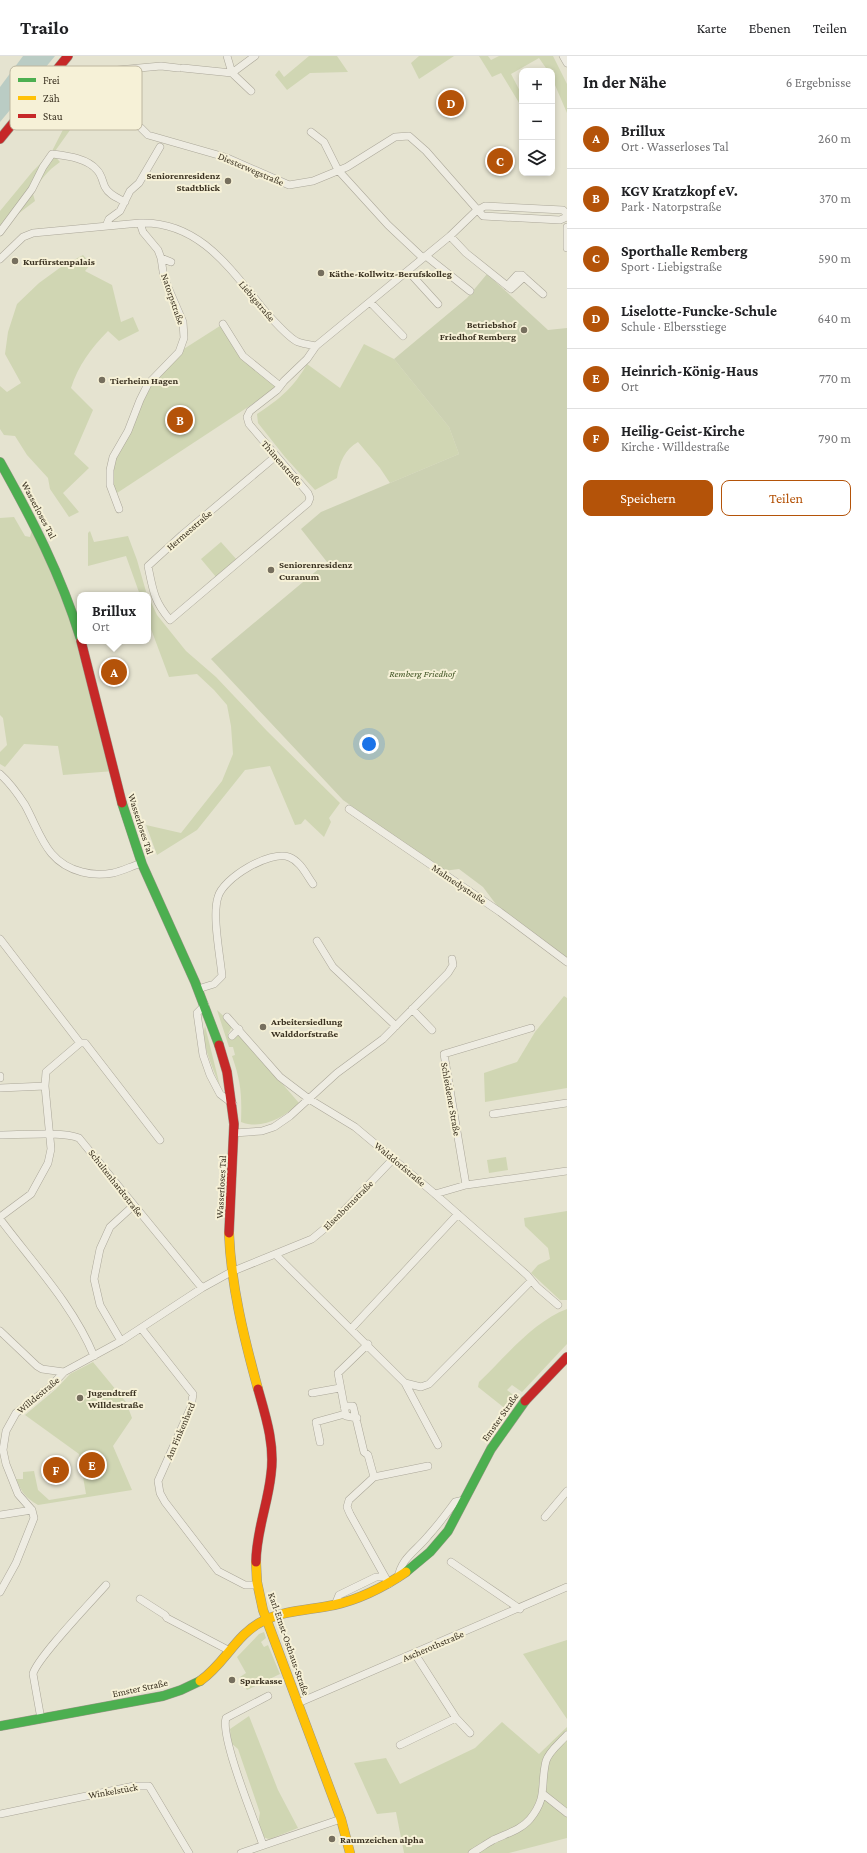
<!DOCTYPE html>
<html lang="de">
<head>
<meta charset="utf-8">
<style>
  :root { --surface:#fff; --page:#f2f2f2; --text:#202124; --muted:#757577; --line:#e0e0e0; --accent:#b45309 }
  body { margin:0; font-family:"Crimson Pro",serif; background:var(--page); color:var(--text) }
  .controls { position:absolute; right:12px; top:12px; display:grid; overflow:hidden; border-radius:8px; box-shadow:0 2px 6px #0003 }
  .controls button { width:36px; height:36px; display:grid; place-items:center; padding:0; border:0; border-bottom:1px solid var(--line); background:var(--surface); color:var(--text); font:20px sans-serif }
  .you { position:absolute; left:369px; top:688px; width:14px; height:14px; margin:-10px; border:3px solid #fff; border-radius:50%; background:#1a73e8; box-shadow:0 0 0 6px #1a73e833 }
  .badge { display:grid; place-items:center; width:26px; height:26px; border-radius:50%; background:var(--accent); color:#fff; font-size:13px; font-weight:700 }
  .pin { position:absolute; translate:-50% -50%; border:2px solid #fff; box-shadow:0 1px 4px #0006 }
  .popup { position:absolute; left:77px; top:536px; width:74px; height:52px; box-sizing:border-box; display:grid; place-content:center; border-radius:8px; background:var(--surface); filter:drop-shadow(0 1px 3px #0005); font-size:13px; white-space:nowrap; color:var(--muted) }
  .popup b { font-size:15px; color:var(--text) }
  .popup::after { content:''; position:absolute; left:50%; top:100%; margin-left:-8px; border:8px solid transparent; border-top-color:var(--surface) }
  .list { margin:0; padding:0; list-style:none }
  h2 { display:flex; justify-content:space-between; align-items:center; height:52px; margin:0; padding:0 16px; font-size:17px }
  h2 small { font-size:13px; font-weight:400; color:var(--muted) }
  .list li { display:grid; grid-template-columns:26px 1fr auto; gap:12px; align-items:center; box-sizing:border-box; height:60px; padding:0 16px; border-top:1px solid var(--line) }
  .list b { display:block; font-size:15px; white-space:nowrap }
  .list p { margin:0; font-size:13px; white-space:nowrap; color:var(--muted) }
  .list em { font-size:13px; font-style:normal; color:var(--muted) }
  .actions { display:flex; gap:8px; padding:12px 16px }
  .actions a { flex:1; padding:9px 0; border:1px solid var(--accent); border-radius:8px; text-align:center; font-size:14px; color:var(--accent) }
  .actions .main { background:var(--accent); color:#fff }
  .icon { flex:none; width:22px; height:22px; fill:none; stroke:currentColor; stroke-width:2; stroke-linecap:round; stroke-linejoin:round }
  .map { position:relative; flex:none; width:567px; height:1797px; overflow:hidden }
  header { display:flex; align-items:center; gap:24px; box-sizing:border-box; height:56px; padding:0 20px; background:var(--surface); border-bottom:1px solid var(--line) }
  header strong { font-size:19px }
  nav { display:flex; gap:22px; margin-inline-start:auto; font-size:14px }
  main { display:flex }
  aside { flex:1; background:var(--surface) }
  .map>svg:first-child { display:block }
</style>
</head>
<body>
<header>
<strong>Trailo</strong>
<nav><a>Karte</a><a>Ebenen</a><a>Teilen</a></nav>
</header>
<main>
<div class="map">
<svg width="567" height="1797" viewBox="0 0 567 1797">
  <rect width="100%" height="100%" fill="#e5e3d0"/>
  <path fill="#d0d6b3" d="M309,0H337L348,16L310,17L287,34L275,19L279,14L284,21Z
    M419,0H454L419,23L411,7Z
    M479,0H488L491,4L499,0H553L567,28V57L552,22V15H548L539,2L511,18L522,39L521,50L501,17L492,21Z
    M69,27L72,44L104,38L119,27C130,29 133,33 137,44L80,60L53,98L60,106C47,115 40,124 33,138L35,145L14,161L0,181V155L33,115L51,97L70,60L60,55L47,64L27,66L56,30Z
    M83,199L91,208L85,215L112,229L121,266L133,261L139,275L119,285L108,275C91,292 78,310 71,332L93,354L74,398L89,412L63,437L79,456L69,461L50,433L48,422L27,399L15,380L4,379L0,373V330L7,336L21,327L5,298L8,276L17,248L39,227L61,211Z
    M223,268L243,300L280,330L114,439L110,414L148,328L179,296Z
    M364,288L394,303L449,371L459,398L390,427L380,412L358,386C345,393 339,407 337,422L315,434L285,401L258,367L257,358C280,343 294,331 307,308L340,332Z
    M14,461L25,480L30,481L34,467L63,528L114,715L63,719L58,690L24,688L5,711L0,708V696L7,689L3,662L0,659V462Z
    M90,475L94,486L128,480L137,504L147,539H140L126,500L88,510V477Z
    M221,486L237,504L216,521L201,503Z
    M148,540L157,559L186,595L216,621L267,675L340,747L329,762L331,766L324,781L305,763L301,768L295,769L270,710L245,714L197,774L157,799L146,769L181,777L222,725L233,698L231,670L227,649L214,634L197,618L169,621L148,565Z
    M564,940L567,942V1032L485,1046L484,1017L517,1006L535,976Z
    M217,954L233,969L228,978L232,982L237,979L241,980L299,1047C283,1062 262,1074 241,1066C242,1039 241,1026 232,1000L235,999L233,991H229Z
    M205,970L220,1030C214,1014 200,987 205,970Z
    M506,1101L508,1114L489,1117L487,1104Z
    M567,1155V1244H560L531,1217L538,1209L550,1203L548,1192L525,1170L524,1162Z
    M567,1253V1288L522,1336L512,1329L507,1334L517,1342L507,1354L478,1331L479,1326C505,1301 534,1265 567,1253Z
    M93,1306L126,1346L132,1362L113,1390L132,1434L38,1449C25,1441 22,1437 16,1423H23V1416L34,1415L38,1434L49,1444L86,1438L79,1398L25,1359L56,1333L70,1318Z
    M264,1576L266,1582L261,1586L264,1591L268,1589L280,1618L247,1634L240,1621L246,1617L237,1601L259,1578Z
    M567,1584V1663L523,1598Z
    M249,1660L278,1734L298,1772L270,1783C257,1782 258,1766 260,1757L238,1693L231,1687L230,1673Z
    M502,1666L539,1698L567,1671V1782L509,1797H404L396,1756L377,1758L354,1707L386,1702L400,1728L475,1692Z"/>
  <path fill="#ccd1b2" d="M487,218L548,274L567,272V906L501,855L483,831L459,813L443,815L343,744L211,603L327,506L301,473L321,456L459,398L449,371L394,303L467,242Z"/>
  <path fill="#baccc4" d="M23,0H55L0,66V31Z"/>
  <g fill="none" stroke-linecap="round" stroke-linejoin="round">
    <defs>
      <path id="street" d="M227,0L232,17L251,35
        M563,0L567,7
        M183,12L232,17
        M232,17L255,0
        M52,20L161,10L178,12
        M141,72L148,79L225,101L289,129L313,125L347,111L395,81L409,80L426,95L483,160L560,164L567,161
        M311,76L324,86L338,114L388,169L423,202
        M106,170L109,163L120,155L130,135L139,127L160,91
        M567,171V192
        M0,176L32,133L43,111L52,98C67,100 87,102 97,114C102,119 102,125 105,131C109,139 118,142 125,146
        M450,180L466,197L511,233L524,221L543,238
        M426,200L470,235
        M161,202L171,206
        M0,203L23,181L33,177L140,167C200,165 231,214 265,255C271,262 290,283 298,286C304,288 311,289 316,290
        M408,215L438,248
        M507,230L517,219H522L524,221
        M370,246L403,280
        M223,268L243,300L280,330
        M276,400L182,479L148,510C153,535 154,545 170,564L308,447L310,442L308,437L249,368L247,361L250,355L277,334L284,325L307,303L316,290L450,180L476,155L485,150L563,154L567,158
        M119,453L110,429V414L113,401L128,375L140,344L148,328L179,296L184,282L183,266L164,222L161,202L158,194L143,176L140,167
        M0,718C10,727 18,738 25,749C41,778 46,807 82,816C93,819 102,819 113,817C122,815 132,810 142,807
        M349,753L500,856L567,906
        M0,883L80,987H85L160,1084
        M317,885L333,911L396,970
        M198,933L214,928L222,920C220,899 212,859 218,841C223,822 270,794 289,801C300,805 306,818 313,828
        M205,949L197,957L203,999L210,1019L220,1038L233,1048
        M412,953L432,974
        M227,961L280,1021L309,1043L355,1071L435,1138L527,1219L537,1231L558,1249
        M232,980L239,973
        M0,1020V1022
        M0,1032L45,1030
        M493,1058L567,1047
        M234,1077L262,1075L274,1071L290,1060L337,1017L383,983L448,917L453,909L452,903
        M0,1079C19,1079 63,1075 79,1082L202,1232
        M466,1129L444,998L531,972
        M435,1138L466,1129L567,1115
        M0,1161L31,1138L48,1107L51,1093L45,1030L46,1016L80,987
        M0,1163C33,1207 73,1249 94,1300
        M276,1199L405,1327L421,1331L429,1328L531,1225
        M141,1272L193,1338L191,1351L158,1425L160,1437L165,1446L218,1515L245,1529H258
        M351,1273L458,1158
        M0,1275L37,1310L42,1313L64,1316
        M121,1285L100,1249L94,1223L100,1193L110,1171L133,1150
        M405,1327L438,1389
        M312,1337L340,1332
        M344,1350H353L364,1396L368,1399L374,1421L349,1444L347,1451L350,1458L389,1528
        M357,1362L346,1360L338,1317L368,1288
        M320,1386L316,1366L345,1358
        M374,1421L428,1410
        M0,1459L32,1454
        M545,1461L567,1435
        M451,1506L520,1553
        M398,1522C401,1502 416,1495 428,1480C438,1469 447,1457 455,1446L464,1444
        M0,1536L16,1507L34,1462L32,1454L18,1438L6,1408L3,1394L6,1375L16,1357L50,1331L64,1316L121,1285L202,1232L231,1216L312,1183L335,1164L393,1103
        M140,1543L165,1559L167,1562L230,1595
        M335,1549L339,1539L376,1521H384
        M415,1598L456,1662L470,1677
        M298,1647L567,1531
        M41,1663L33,1618C36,1603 92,1545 106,1529
        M400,1689L456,1662
        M543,1738L567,1757
        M0,1758L134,1730H149L189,1797
        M263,1789C255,1766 220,1681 226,1662L268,1640
        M241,1797L341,1763
        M472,1797C479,1793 486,1788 493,1784C505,1778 521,1774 530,1763C548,1741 540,1729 546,1705C549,1695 560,1687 567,1679"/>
      <path id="fast" d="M0,406C32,463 61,519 80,581
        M122,747L142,808L195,926L219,989
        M406,1516L430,1496L448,1475L491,1393L525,1345
        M0,1670L163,1640L181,1634L200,1625"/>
      <path id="slow" d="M229,1177C231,1230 244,1282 258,1333
        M256,1506L257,1526L263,1554L341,1763L350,1797
        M200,1625C225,1608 236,1578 263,1565C285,1554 311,1554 334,1549C361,1543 384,1531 406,1516"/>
      <path id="jam" d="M0,83L68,0
        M81,585L122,747
        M219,989L227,1016L234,1068L229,1177
        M525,1345L567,1301
        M256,1506C256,1476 268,1448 271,1418C275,1389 266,1361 258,1333"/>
    </defs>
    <use href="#street" stroke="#aba799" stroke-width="8"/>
    <use href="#fast" stroke="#9b9788" stroke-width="10"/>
    <use href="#slow" stroke="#9b9788" stroke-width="10"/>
    <use href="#jam" stroke="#9b9788" stroke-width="10"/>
    <use href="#street" stroke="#eeece2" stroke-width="7"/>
    <use href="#fast" stroke="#4caf50" stroke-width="9"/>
    <use href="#slow" stroke="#ffc107" stroke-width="9"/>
    <use href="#jam" stroke="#c62828" stroke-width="9"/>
  </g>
  <g fill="#766f5e" stroke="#f6f1d7" stroke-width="1.5">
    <circle cx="228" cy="125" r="4"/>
    <circle cx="15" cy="205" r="4"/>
    <circle cx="321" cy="217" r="4"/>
    <circle cx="524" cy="274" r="4"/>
    <circle cx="102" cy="324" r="4"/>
    <circle cx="271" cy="514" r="4"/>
    <circle cx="263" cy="971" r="4"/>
    <circle cx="80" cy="1342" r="4"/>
    <circle cx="232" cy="1624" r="4"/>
    <circle cx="332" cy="1783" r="4"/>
  </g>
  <g text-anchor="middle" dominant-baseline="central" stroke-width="4" stroke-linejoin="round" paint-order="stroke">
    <g font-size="10" fill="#3a3120" stroke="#f6f1d7">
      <text transform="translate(251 113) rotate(23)">Diesterwegstraße</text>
      <text transform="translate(173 243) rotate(71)">Natorpstraße</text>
      <text transform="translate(257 245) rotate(50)">Liebigstraße</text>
      <text transform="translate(282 407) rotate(49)">Thünenstraße</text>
      <text transform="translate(39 454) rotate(62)">Wasserloses Tal</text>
      <text transform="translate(189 474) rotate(-41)">Hermesstraße</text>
      <text transform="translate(141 768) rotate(72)">Wasserloses Tal</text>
      <text transform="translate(459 828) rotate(34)">Malmedystraße</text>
      <text transform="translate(451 1043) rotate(80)">Schleidener Straße</text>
      <text transform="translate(400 1108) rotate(40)">Walddorfstraße</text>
      <text transform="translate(116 1127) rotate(52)">Schultenhardtstraße</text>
      <text transform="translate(221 1131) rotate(-87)">Wasserloses Tal</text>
      <text transform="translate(348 1149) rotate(-45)">Elsenbornstraße</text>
      <text transform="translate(38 1339) rotate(-40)">Willdestraße</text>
      <text transform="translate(500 1361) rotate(-55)">Emster Straße</text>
      <text transform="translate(180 1375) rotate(-67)">Am Finkenherd</text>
      <text transform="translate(289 1588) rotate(71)">Karl-Ernst-Osthaus-Straße</text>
      <text transform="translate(433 1590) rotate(-23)">Ascherothstraße</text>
      <text transform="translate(140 1632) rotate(-12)">Emster Straße</text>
      <text transform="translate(113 1735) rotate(-10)">Winkelstück</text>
    </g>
    <g font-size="10" font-weight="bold" fill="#3a3120" stroke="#f6f1d7" text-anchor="start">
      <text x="220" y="119" text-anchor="end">Seniorenresidenz<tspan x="220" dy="12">Stadtblick</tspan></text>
      <text x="23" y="205">Kurfürstenpalais</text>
      <text x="329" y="217">Käthe-Kollwitz-Berufskolleg</text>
      <text x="516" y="268" text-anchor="end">Betriebshof<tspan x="516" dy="12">Friedhof Remberg</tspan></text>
      <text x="110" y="324">Tierheim Hagen</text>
      <text x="279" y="508">Seniorenresidenz<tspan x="279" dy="12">Curanum</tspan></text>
      <text x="271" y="965">Arbeitersiedlung<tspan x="271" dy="12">Walddorfstraße</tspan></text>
      <text x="88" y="1336">Jugendtreff<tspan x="88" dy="12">Willdestraße</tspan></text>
      <text x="240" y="1624">Sparkasse</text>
      <text x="340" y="1783">Raumzeichen alpha</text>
    </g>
    <g font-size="10" font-style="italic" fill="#435727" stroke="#f6f1d7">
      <text x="422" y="617">Remberg Friedhof</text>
    </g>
  </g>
  <rect x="10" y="10" width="132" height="64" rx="6" fill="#f6f1d7" stroke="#beb7a0" stroke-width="1"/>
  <rect x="18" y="22" width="18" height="4" fill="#4caf50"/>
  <rect x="18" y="40" width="18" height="4" fill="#ffc107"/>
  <rect x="18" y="58" width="18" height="4" fill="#c62828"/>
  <g font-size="11" fill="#3a3120">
    <text x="43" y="28">Frei</text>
    <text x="43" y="46">Zäh</text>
    <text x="43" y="64">Stau</text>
  </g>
</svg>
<div class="controls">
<button>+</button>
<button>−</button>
<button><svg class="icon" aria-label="layers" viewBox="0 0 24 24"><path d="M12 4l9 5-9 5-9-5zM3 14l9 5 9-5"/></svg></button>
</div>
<div class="you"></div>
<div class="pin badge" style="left:114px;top:616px">A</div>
<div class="popup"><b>Brillux</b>Ort</div>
<div class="pin badge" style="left:180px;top:364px">B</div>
<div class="pin badge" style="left:500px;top:105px">C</div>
<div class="pin badge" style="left:451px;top:47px">D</div>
<div class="pin badge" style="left:92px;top:1409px">E</div>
<div class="pin badge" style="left:56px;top:1414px">F</div>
</div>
<aside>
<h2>In der Nähe<small>6 Ergebnisse</small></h2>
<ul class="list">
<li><span class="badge">A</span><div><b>Brillux</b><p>Ort · Wasserloses Tal</p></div><em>260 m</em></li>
<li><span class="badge">B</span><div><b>KGV Kratzkopf eV.</b><p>Park · Natorpstraße</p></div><em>370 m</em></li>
<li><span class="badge">C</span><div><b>Sporthalle Remberg</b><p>Sport · Liebigstraße</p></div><em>590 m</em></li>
<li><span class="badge">D</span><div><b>Liselotte-Funcke-Schule</b><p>Schule · Elbersstiege</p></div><em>640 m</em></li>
<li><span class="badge">E</span><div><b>Heinrich-König-Haus</b><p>Ort</p></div><em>770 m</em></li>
<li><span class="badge">F</span><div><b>Heilig-Geist-Kirche</b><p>Kirche · Willdestraße</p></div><em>790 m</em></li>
</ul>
<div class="actions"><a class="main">Speichern</a><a>Teilen</a></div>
</aside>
</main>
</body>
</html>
